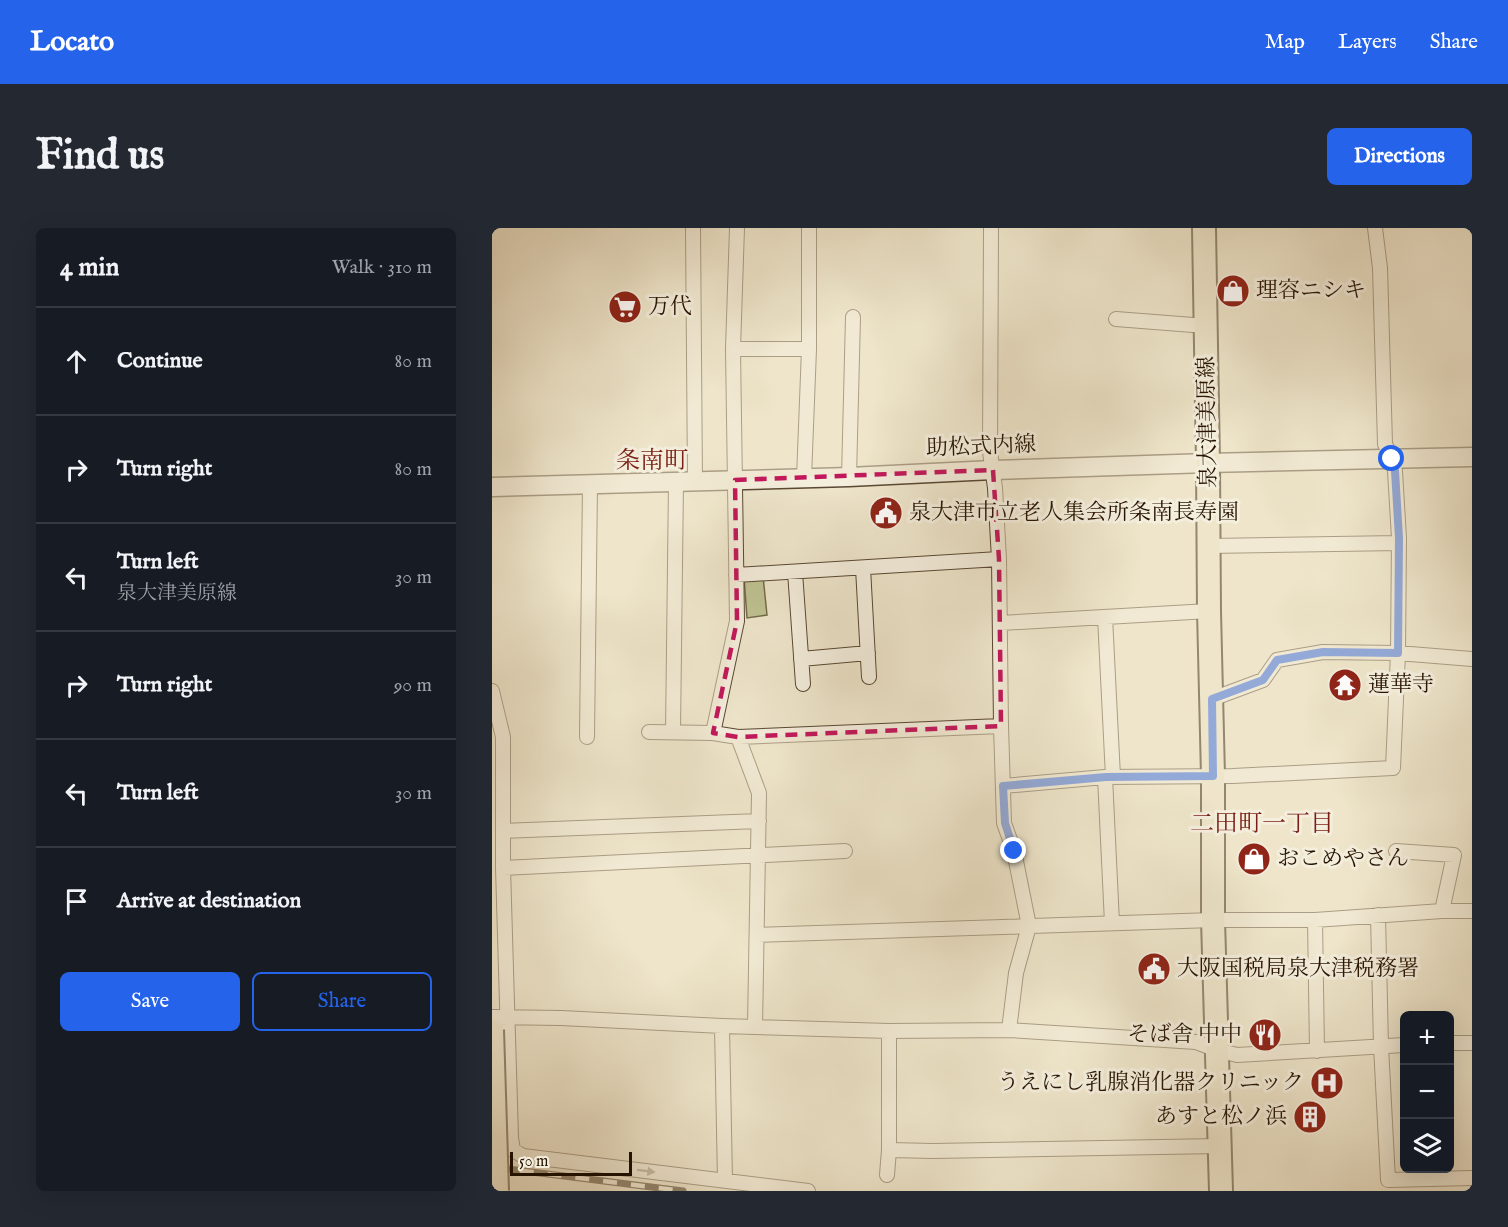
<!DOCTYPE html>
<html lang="en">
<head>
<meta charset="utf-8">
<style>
  :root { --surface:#171b24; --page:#242831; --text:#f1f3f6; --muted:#9ea1a6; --line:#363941; --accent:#2563eb }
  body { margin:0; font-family:"IM FELL English","Noto Serif JP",serif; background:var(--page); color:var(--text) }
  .controls { position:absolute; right:18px; bottom:18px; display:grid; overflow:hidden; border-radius:9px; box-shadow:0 6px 24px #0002 }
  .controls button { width:54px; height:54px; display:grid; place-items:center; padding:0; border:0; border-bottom:2px solid var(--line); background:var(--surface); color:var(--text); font:30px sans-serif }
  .scale { position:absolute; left:18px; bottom:15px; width:122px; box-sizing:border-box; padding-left:6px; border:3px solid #271400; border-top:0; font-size:16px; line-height:21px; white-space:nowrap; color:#271400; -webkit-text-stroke:4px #f4eedd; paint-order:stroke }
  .stop { position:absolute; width:18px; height:18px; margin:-14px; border:4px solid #2563eb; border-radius:50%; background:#fff }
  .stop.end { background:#2563eb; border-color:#fff; box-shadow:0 2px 6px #0008 }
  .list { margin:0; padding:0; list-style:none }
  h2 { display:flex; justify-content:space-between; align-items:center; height:78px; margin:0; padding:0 24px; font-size:26px }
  h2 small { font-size:20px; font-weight:400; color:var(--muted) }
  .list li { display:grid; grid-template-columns:39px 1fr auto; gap:18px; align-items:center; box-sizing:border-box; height:108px; padding:0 24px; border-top:2px solid var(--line) }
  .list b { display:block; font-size:22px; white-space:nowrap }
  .list p { margin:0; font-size:20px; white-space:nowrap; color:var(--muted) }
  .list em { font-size:20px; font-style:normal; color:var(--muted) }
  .actions { display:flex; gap:12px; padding:18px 24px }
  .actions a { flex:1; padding:14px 0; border:2px solid var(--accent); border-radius:9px; text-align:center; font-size:21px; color:var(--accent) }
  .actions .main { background:var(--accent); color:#fff }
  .icon { flex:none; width:33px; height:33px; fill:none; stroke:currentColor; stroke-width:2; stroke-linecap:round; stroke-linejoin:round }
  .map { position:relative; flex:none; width:980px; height:963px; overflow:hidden; border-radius:9px }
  header { display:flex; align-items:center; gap:36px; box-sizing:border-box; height:84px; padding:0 30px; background:var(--accent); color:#fff }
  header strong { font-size:28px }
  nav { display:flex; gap:33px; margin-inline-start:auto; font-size:21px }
  .intro { display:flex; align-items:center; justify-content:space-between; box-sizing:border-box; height:144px; padding:0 36px }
  h1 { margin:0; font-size:42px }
  .button { padding:15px 27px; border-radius:9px; background:var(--accent); color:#fff; font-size:21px; font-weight:700 }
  main { display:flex; gap:36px; padding:0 36px }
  aside { flex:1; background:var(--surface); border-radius:9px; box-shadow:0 6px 24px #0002 }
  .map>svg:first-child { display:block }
</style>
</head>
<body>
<header>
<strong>Locato</strong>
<nav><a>Map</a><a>Layers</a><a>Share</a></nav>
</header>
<div class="intro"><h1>Find us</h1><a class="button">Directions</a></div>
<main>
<aside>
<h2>4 min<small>Walk · 310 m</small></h2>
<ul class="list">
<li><svg class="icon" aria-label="ahead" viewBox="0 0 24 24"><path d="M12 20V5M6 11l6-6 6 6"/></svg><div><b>Continue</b></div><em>80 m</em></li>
<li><svg class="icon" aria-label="right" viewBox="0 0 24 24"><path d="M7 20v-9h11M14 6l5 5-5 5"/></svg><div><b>Turn right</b></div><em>80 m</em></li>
<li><svg class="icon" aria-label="left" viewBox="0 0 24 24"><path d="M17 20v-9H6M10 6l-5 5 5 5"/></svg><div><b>Turn left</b><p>泉大津美原線</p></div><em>30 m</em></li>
<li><svg class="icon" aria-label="right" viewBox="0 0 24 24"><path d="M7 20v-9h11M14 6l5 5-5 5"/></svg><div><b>Turn right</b></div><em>90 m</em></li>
<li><svg class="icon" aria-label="left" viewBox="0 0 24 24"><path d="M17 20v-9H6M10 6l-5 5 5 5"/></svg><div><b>Turn left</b></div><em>30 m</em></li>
<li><svg class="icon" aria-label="arrive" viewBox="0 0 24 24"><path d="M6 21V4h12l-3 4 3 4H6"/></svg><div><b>Arrive at destination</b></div></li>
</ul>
<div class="actions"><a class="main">Save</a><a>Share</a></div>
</aside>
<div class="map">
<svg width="980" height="963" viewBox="0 0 980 963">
  <rect width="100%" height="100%" fill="#eee5cb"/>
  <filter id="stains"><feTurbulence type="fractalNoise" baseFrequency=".00333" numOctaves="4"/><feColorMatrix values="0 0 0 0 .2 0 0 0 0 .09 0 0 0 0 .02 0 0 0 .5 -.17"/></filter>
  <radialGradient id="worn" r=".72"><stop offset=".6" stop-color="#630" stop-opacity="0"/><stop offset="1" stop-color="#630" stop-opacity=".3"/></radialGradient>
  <path fill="#bfc292" stroke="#736b49" stroke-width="1.5" d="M271,348L275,387L255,390L252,349Z"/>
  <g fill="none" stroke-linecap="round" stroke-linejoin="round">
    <defs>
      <path id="minor" d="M201,0L203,254
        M499,0L498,224L503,260L507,331L509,498L512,595L522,623L537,698L524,745L517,802
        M624,91L714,98
        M241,121H317
        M357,249L361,89
        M312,250L317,121V0
        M717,318L907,315
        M371,340L377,449
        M303,344L311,456
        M244,347L507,331
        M613,389L621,549
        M509,395L717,383
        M309,431L376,425
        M0,463L11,509V640L19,910L21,922L31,928L316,963
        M720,471L771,452L785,432L831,424L906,425L980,431
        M157,504L221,505L246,509L509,498
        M181,504L184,254
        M221,505L245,393L241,121L245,0
        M95,509L98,257
        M246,509L267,565L263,799
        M613,549L620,695
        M511,558L613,549L741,548L901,540L906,425L907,310L903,243L900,231L893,216L888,40L883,0
        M11,603L267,593
        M904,623L962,627L950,683
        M11,640L353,623
        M886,687L889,818L896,952L980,950
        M823,692L825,823
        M265,707L721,692H823L950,683H980
        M0,789L69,790L230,798L397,803L517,802L704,814L725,822L745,827L912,817
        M230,798L233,953
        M958,815H980
        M397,922L441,923L727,918
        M395,947L397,922V803"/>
      <path id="tertiary" d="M0,259L357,249L501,242L716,235L980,229"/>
      <path id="primary" d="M712,0L716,235L717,383L721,548V692L729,963"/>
    </defs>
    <use href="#minor" stroke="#594833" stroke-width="16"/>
    <use href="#tertiary" stroke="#594833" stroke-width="21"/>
    <use href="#primary" stroke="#271400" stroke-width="26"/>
    <use href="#minor" stroke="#f4eedd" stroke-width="14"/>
    <use href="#tertiary" stroke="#f4eedd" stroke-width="18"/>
    <use href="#primary" stroke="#eee5cb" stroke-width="22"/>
    <defs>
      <path id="rail" d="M0,939L191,963"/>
    </defs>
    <use href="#rail" stroke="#271400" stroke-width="7"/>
    <use href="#rail" stroke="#f4eedd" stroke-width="4.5" stroke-dasharray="14" stroke-linecap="butt"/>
    <defs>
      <path id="primary-bridge" d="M0,802L5,963"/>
    </defs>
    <use href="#primary-bridge" stroke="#271400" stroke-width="26" stroke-linecap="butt"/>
    <use href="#primary-bridge" stroke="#eee5cb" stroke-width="22"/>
  </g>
  <defs><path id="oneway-solid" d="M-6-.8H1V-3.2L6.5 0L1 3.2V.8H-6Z" transform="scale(1.5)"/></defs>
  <use fill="#988c7a" href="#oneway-solid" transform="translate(154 943) rotate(7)"/>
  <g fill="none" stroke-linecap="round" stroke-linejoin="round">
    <path stroke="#2563eb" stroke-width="8" d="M522,623L513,595L511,558L614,549L721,548L720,471L771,452L785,432L831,424L906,425L907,310L903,243L900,231"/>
  </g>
  <path d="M0 0H980V963H0ZM501,242L507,331L509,498L246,509L221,505L245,393L243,252Z" fill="#eee5cb" fill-opacity=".55" fill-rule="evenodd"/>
  <path fill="none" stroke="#c2185b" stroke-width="4.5" stroke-dasharray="12 8" stroke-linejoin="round" d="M501,242L507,331L509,498L246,509L221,505L245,393L243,252Z"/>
  <defs>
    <symbol id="shop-disc" viewBox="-11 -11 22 22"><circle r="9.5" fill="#8f2418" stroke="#f4eedd"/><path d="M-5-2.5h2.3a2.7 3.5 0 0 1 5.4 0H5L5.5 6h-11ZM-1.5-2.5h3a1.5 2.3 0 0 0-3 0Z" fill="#fff"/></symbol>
    <symbol id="supermarket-disc" viewBox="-11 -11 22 22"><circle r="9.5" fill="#8f2418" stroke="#f4eedd"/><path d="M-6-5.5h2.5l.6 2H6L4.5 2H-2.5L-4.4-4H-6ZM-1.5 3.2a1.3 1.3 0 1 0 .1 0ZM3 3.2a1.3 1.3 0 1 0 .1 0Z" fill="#fff"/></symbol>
    <symbol id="civic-disc" viewBox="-11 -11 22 22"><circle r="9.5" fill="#8f2418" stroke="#f4eedd"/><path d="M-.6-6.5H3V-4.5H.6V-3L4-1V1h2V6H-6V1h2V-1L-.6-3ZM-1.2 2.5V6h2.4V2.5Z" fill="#fff"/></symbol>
    <symbol id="temple-disc" viewBox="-11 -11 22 22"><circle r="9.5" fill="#8f2418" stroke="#f4eedd"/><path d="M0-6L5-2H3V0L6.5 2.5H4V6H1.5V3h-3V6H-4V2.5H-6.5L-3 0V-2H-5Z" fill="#fff"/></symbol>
    <symbol id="restaurant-disc" viewBox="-11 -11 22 22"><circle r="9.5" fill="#8f2418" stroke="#f4eedd"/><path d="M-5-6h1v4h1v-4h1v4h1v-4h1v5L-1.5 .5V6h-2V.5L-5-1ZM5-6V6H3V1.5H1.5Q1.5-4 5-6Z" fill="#fff"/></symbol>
    <symbol id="hospital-disc" viewBox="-11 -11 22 22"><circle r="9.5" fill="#8f2418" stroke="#f4eedd"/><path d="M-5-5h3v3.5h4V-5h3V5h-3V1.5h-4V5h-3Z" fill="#fff"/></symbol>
    <symbol id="building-disc" viewBox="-11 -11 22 22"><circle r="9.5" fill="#8f2418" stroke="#f4eedd"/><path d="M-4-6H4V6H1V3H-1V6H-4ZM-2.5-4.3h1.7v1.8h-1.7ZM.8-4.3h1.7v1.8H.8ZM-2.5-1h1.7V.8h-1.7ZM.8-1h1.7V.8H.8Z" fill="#fff"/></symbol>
  </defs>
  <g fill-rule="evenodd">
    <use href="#shop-disc" x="722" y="44" width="38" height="38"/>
    <use href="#supermarket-disc" x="114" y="60" width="38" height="38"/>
    <use href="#civic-disc" x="375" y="266" width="38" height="38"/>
    <use href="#temple-disc" x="834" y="438" width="38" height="38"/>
    <use href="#shop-disc" x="743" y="612" width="38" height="38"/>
    <use href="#civic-disc" x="643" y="722" width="38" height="38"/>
    <use href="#restaurant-disc" x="754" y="788" width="38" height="38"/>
    <use href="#hospital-disc" x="816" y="836" width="38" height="38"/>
    <use href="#building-disc" x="799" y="870" width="38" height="38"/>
  </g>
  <g text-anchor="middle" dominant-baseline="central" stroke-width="6" stroke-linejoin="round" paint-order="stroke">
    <g font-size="22" fill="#271400" stroke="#f4eedd" text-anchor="start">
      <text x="764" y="63">理容ニシキ</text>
      <text x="156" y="79">万代</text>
      <text x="417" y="285">泉大津市立老人集会所条南長寿園</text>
      <text x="876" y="457">蓮華寺</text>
      <text x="785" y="631">おこめやさん</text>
      <text x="685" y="741">大阪国税局泉大津税務署</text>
      <text x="750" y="807" text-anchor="end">そば舎 中中</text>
      <text x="812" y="855" text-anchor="end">うえにし乳腺消化器クリニック</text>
      <text x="795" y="889" text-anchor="end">あすと松ノ浜</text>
    </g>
    <g font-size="22" fill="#271400" stroke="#f4eedd">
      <text transform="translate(716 194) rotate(-91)">泉大津美原線</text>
      <text transform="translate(489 219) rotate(-2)">助松式内線</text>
    </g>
    <g font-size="24" fill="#7a1f14" stroke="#f4eedd">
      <text x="160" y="233">条南町</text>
      <text x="770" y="596">二田町一丁目</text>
    </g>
  </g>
  <rect width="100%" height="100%" filter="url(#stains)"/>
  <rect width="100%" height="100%" fill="url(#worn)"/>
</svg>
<div class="controls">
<button>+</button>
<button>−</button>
<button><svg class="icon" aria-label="layers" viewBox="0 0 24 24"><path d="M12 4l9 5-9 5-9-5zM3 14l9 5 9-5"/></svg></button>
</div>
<div class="scale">50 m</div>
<div class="stop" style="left:900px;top:231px"></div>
<div class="stop end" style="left:522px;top:623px"></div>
</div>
</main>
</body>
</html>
